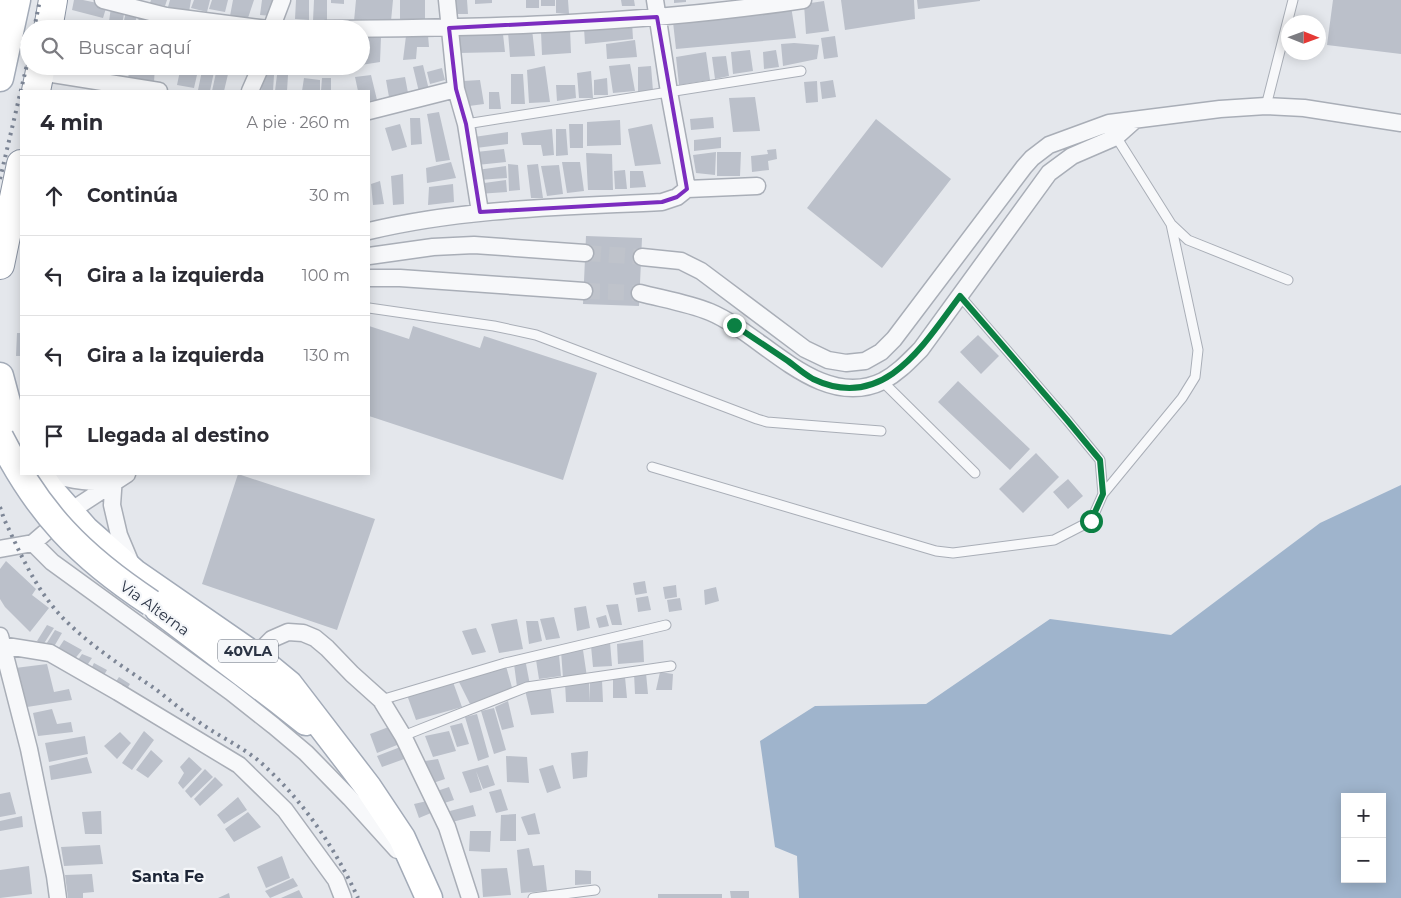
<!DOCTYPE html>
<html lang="es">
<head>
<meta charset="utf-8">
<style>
  :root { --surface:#fff; --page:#f2f2f3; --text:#2b2b33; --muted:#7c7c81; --line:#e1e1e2 }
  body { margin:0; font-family:Montserrat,sans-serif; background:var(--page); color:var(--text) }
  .controls { position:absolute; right:15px; bottom:15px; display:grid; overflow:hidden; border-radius:0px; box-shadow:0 2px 12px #0003 }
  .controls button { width:45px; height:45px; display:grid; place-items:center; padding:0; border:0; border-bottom:1px solid var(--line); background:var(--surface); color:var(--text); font:25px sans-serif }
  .compass { position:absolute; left:1281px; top:15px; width:45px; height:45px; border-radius:50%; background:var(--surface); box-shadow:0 2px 12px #0003; rotate:91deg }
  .stop { position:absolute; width:15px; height:15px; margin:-11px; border:4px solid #0b8043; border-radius:50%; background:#fff }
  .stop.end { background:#0b8043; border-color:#fff; box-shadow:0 1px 5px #0008 }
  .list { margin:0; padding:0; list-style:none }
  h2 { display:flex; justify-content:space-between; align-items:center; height:65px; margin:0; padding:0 20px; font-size:21px }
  h2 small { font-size:16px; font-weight:400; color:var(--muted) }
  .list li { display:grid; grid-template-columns:32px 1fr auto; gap:15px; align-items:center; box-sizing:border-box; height:80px; padding:0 20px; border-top:1px solid var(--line) }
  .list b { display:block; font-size:19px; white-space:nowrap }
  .list em { font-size:16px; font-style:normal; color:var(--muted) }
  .icon { flex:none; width:28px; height:28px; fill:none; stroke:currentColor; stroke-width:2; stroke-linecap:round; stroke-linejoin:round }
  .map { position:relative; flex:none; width:1401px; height:898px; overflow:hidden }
  .search { position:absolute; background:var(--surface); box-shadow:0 2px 12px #0003; left:20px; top:20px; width:350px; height:55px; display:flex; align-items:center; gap:12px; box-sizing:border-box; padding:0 18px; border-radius:28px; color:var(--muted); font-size:19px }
  .panel { position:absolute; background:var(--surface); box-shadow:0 2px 12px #0003; left:20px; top:90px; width:350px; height:385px; border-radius:0px }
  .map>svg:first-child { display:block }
</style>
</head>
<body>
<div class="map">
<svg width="1401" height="898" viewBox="0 0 1401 898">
  <rect width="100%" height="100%" fill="#e4e7ec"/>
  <path fill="#9fb4cc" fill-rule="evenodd" d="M1401,485V898H799L797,856L775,847L760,741L815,706L926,704L1050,619L1171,635L1320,523ZM1345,797H1382V879H1345Z"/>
  <path fill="#bbc0ca" d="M74,0H83L107,5L103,18L72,10Z
    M151,0H167L165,6L150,3Z
    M170,0H191L189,12L168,7Z
    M194,0H210L207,12L191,8Z
    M212,0H228L225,12L209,9Z
    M233,0H254L248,18L230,16Z
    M262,0H274L272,16L260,15Z
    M296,0H309V20L295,19Z
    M314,0H327V20L313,21Z
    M331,0H344V4L331,3Z
    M356,0H393L391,21H354Z
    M400,0H425V20L400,19Z
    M454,0H467L468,14H455Z
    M475,0H492V3L475,4Z
    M526,0H539V8H526Z
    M541,0H555V6H541Z
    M556,0H568L569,14L556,13Z
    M621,0H634L635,6H622Z
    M674,0H686V2L674,3Z
    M841,0H914L915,19L845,30Z
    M917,0H980V1L918,9Z
    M1333,0H1401V54L1327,45Z
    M824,1L829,31L806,34L804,4Z
    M791,6L796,38L676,49L673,22Z
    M111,7L125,9L121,29H108Z
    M126,12L137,14L134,29H122Z
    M139,16L151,18L149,29H137Z
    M154,17L165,19L164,29H152Z
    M632,22L633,39L585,44L584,28Z
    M532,29L535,56L510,57L508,32Z
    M570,29L571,53L542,55L541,32Z
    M367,32L381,37L380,62L361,65V33Z
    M503,34L505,52L459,53L458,35Z
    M428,35L429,47H417L416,59L403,60L406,36Z
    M835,36L838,57L824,59L821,38Z
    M635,40L637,57L607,59L606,44Z
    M794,43L819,45L817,59L783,66L781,44Z
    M750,50L753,71L733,74L731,52Z
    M776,50L779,67L764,69L763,52Z
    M706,52L710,80L679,85L676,57Z
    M726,56L729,76L715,79L712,57Z
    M630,64L635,91L613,93L609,66Z
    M423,65L429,90L419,92L413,67Z
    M79,66H96L95,72L79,69Z
    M130,66H155L154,82L128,79Z
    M181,66H199L194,88L177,85Z
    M203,66L215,67L210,91L198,90Z
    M545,66L550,102L529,103L527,70Z
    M651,66L653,91L638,92V67Z
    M217,68L229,70L224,91H212Z
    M442,68L445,80L430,84L427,72Z
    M591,71L593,98H579L577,73Z
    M263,74L274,75L273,91H261Z
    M511,74H523L525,104H511Z
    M277,75H288L287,91H275Z
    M371,75L377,100L369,101V91H358L355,77Z
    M405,77L408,93L389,97L386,80Z
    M304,78L320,80V91H302Z
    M322,78H331V91H321Z
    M607,78L608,95H594V80Z
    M480,80L484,104L469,106L463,81Z
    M833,80L836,97L822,99L820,82Z
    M817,81L818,102L806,103L804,82Z
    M556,85H575L576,98L557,101Z
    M489,92H499L501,109H489Z
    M755,97L760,131L733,132L729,98Z
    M439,112L450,160L436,162L427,114Z
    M713,117L714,128L691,130L690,119Z
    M410,118H420L422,144L411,145Z
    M876,119L951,179L882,268L807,208Z
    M620,120L621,145L587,146V122Z
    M400,124L407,147L392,151L385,128Z
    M569,124H583V148H570Z
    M652,124L661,164L635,166L628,129Z
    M552,129L554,155L543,156L541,145H523L521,133Z
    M556,129H566L568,155L556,156Z
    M508,132V144L476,148L474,137Z
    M721,137V148L694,151V140Z
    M504,149L506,162L477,165L476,152Z
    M776,149L777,159L768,161L769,170L752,172L751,156L768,154L767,150Z
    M716,152L715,175L696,173L693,155Z
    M717,152H741L740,176H717Z
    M586,153L612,154L613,190H588Z
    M451,162L456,178L427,183L426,168Z
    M562,162H580L584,191L567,193Z
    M508,164L518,165L520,190L509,191Z
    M538,164L543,198H531L527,165Z
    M559,165L563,194L547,196L541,166Z
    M506,166L507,178L478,180L477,170Z
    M625,170L627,189H615L614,171Z
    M630,171H643L646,187L630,188Z
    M403,174L404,204L393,205L391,176Z
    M506,180L507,192L478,194L477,184Z
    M380,181L384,204L373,205L371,184Z
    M453,184L454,202L428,205L429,187Z
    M586,236L642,238L639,306L583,304Z
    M369,326L409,339L413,326L480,348L484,336L597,373L563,480L369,416Z
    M17,333H21V356H16Z
    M978,335L999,356L981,374L960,352Z
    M958,381L1030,449L1010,470L938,402Z
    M1036,453L1059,477L1023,513L999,489Z
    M238,474L375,519L337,630L202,584Z
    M1068,479L1083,496L1068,509L1053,492Z
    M6,561L36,589L32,595L49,608L30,632L5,607L0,599V569Z
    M645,581L647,593L635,595L633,583Z
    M676,585L677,597L665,599L663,587Z
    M716,587L719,601L705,605L704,590Z
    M648,596L651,610L638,612L636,598Z
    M680,598L682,610L669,612L667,600Z
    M618,604L622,625H612L606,605Z
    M586,606L590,628L577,631L574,608Z
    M606,615L609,626L599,628L596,618Z
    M554,617L560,638L546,640L540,619Z
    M517,619L523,649L499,653L491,624Z
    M526,621H538L542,641L529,644Z
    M47,625L54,628L43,645L37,641Z
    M476,628L486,652L472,655L462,631Z
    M55,630L62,633L52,650L45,646Z
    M64,640L82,650L73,661L56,652Z
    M643,640L644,662L618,664L617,644Z
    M610,642L612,666L593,667L591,646Z
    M583,650L587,677L563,678L561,651Z
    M82,654L92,658L86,667L76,663Z
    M559,655L561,676L539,679L536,660Z
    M94,663L107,670L101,680L89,673Z
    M47,664L54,692L69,689L72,700L27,707L15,668Z
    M514,664H526L530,685L517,687Z
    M506,666L513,691L470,704L459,682Z
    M660,672L673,674L672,690H656Z
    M634,673H646L648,694H635Z
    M119,677L130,684L125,692L113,686Z
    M613,677H625L627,698H613Z
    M602,680L603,702H590V681Z
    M589,681L590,702H566L565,682Z
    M453,682L462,707L416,720L407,695Z
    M550,684L554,713L531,715L525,690Z
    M508,701L514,727L502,730L495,707Z
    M494,708L506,750L494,754L481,711Z
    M52,709L57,724L71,722L73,732L38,736L33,713Z
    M477,714L489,757L478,761L465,717Z
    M462,723L469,744L457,747L450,726Z
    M394,725L402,743L377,753L370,734Z
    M144,731L154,740L132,770L122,763Z
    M449,731L456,751L433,757L425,736Z
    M120,732L131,743L117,759L104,746Z
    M85,736L88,754L49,762L45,743Z
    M403,746L407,758L382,767L377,756Z
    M151,750L163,761L148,778L136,770Z
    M588,751L587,777L573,779L571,753Z
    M506,756L527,757L529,783L507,782Z
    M87,757L92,773L51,780L49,766Z
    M189,757L202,769L183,789L178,783L184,773L180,767Z
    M438,759L445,779L433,783L425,761Z
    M488,765L495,785L483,789L476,771L482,790L470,793L462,772Z
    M553,765L561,788L547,793L539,769Z
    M205,769L213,777L191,798L185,791Z
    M215,777L223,785L200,806L194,799Z
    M449,787L454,800L441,804L437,791Z
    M501,789L508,810L496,813L489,792Z
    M10,792L16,814L0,817V794Z
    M238,797L247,810L224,824L217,815Z
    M427,801L431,813L419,818L414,804Z
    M473,805L476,816L452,822L450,811Z
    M101,811L102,834H85L82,812Z
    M248,812L261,827L234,842L225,829Z
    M535,813L540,834L528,835L521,817Z
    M516,814V841H500L501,815Z
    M22,816L23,827L0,831V821Z
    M470,831H491L490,852L469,851Z
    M100,845L103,864L64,866L61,847Z
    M529,848L533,866L544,865L547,891L521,893L517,850Z
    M282,856L290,878L266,888L257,867Z
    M29,866L32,894L0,898V870Z
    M507,868L511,895L483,897L481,869Z
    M575,870L591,871V884L575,885Z
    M92,874L94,892L83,893V898H68L65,875Z
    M293,878L298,886L270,898L265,891Z
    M299,890L303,898H281Z
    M730,891H749V898H731Z
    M229,893L230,898H218Z
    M658,894H722V898H658Z"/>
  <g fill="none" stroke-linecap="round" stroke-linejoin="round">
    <path stroke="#bfc3cb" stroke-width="16" stroke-dasharray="16 8" stroke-linecap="butt" d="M585,253L642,257
      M584,291L640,293"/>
    <defs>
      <path id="lane" d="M1266,106L1293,0
        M466,124L801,71
        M1115,135L1171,224L1188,240L1288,280
        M369,308L494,326L536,335L757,419L767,422L881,431
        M882,381L975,473
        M652,467L936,551L953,553L1054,540L1091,521L1103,494L1100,460L1067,420L960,296
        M1103,494L1182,398L1195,377L1198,350L1171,224
        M381,700L505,663L666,625
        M403,736L527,687L671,666
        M533,898L595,890"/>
      <path id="street" d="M103,0L166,16L268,29
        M447,0L456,89L466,124L480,212
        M655,0L669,92L687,189
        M271,29L282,0
        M326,29C485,28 646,24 803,0
        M40,72L159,91
        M250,91L261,66
        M369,111L456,89
        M369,231C465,208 564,207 662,202L677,197L687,189L757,186
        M369,256L433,247L474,245L585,253
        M642,257L681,261L701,271L805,349L828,360L846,363L865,361L881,352L894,339L1024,167L1032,158L1049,145L1109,123L1220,109L1266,106L1304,108L1401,123
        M369,278H400L584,291
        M640,293C663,299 688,303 710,312C763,334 820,412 883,381C898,373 909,361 921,349L1049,173L1072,156L1116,137L1135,120
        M53,474C72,482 93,482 114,482
        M114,476L112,505L119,535L132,566
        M33,543L52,562L231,692L274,726L306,753L350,798L397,850
        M0,549L33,543L69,512L127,474
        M0,636L29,749L55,876L58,898
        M0,645L50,653L118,692L239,765L285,810L336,880L343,898
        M255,656L272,639L288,632L303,633L315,638L327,648L352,674L381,700L403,736L447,827L470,898"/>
      <path id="primary" d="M0,78L17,0
        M0,376L11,417L21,439
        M40,474L49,488L86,530L135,573L255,656L289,684L368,787L402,838L429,898
        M158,609L278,700L306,722"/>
      <path id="highway" d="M0,7L2,0
        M48,29L53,0
        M36,91L41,66
        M0,265L21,164"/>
    </defs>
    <use href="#lane" stroke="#a9aeb7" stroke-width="11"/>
    <use href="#street" stroke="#a9aeb7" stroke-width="19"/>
    <use href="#primary" stroke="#a3abb8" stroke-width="29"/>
    <use href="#highway" stroke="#8b94a3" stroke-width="30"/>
    <use href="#lane" stroke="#f7f8fa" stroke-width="9"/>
    <use href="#street" stroke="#f7f8fa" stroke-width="16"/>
    <use href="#primary" stroke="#fff" stroke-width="26"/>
    <use href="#highway" stroke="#fff" stroke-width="28"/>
    <path stroke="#7d8696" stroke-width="4" stroke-dasharray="2.5 5" stroke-linecap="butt" d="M34,29L40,0
      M0,179L29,56
      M0,507L4,519C22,557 38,595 69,624C95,649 125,668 154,688C169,699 183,712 199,722C218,736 241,746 259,761C302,799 334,846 358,898"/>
    <defs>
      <path id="primary-bridge" d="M0,437C38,513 80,556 151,603"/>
    </defs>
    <use href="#primary-bridge" stroke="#a3abb8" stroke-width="29" stroke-linecap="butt"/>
    <use href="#primary-bridge" stroke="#fff" stroke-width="26"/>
  </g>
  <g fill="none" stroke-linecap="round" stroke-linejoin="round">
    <path stroke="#0b8043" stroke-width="6" d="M734,325C752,337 770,349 788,361C796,367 804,374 813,379C884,413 924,344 960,296L1067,420L1100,460L1103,494L1091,521"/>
  </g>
  <path fill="none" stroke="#7b2cbf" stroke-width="4" stroke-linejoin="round" d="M657,17L687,189L677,197L662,202L480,212L466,124L456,89L449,28Z"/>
  <g text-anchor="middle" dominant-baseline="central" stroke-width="4.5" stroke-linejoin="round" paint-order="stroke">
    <rect fill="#f4f6f9" stroke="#676e7b" stroke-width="1" x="218" y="639.5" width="60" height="23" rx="4"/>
    <g font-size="14" font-weight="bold" fill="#2b3445">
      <text x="248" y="651">40VLA</text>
    </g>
    <g font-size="15" fill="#2b3445" stroke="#f4f6f9">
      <text transform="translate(155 608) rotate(36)">Via Alterna</text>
    </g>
    <g font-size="16" font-weight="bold" fill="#1d2536" stroke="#f4f6f9">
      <text x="168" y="876">Santa Fe</text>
    </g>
  </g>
</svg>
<div class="controls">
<button>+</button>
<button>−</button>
</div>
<svg class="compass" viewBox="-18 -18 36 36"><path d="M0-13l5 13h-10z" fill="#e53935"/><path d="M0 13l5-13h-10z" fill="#7c7c81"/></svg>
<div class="stop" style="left:1091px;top:521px"></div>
<div class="stop end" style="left:734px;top:325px"></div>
<div class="search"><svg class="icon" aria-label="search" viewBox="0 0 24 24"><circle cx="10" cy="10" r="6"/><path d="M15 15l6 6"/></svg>Buscar aquí</div>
<section class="panel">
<h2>4 min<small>A pie · 260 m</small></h2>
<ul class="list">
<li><svg class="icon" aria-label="ahead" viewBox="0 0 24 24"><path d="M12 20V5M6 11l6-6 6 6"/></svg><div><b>Continúa</b></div><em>30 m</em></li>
<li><svg class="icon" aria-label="left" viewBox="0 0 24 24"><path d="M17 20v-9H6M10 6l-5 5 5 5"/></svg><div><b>Gira a la izquierda</b></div><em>100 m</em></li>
<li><svg class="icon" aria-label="left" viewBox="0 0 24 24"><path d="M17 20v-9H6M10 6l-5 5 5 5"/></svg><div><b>Gira a la izquierda</b></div><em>130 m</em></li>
<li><svg class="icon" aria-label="arrive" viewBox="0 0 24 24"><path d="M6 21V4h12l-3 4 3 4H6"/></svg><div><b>Llegada al destino</b></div></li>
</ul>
</section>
</div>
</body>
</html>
